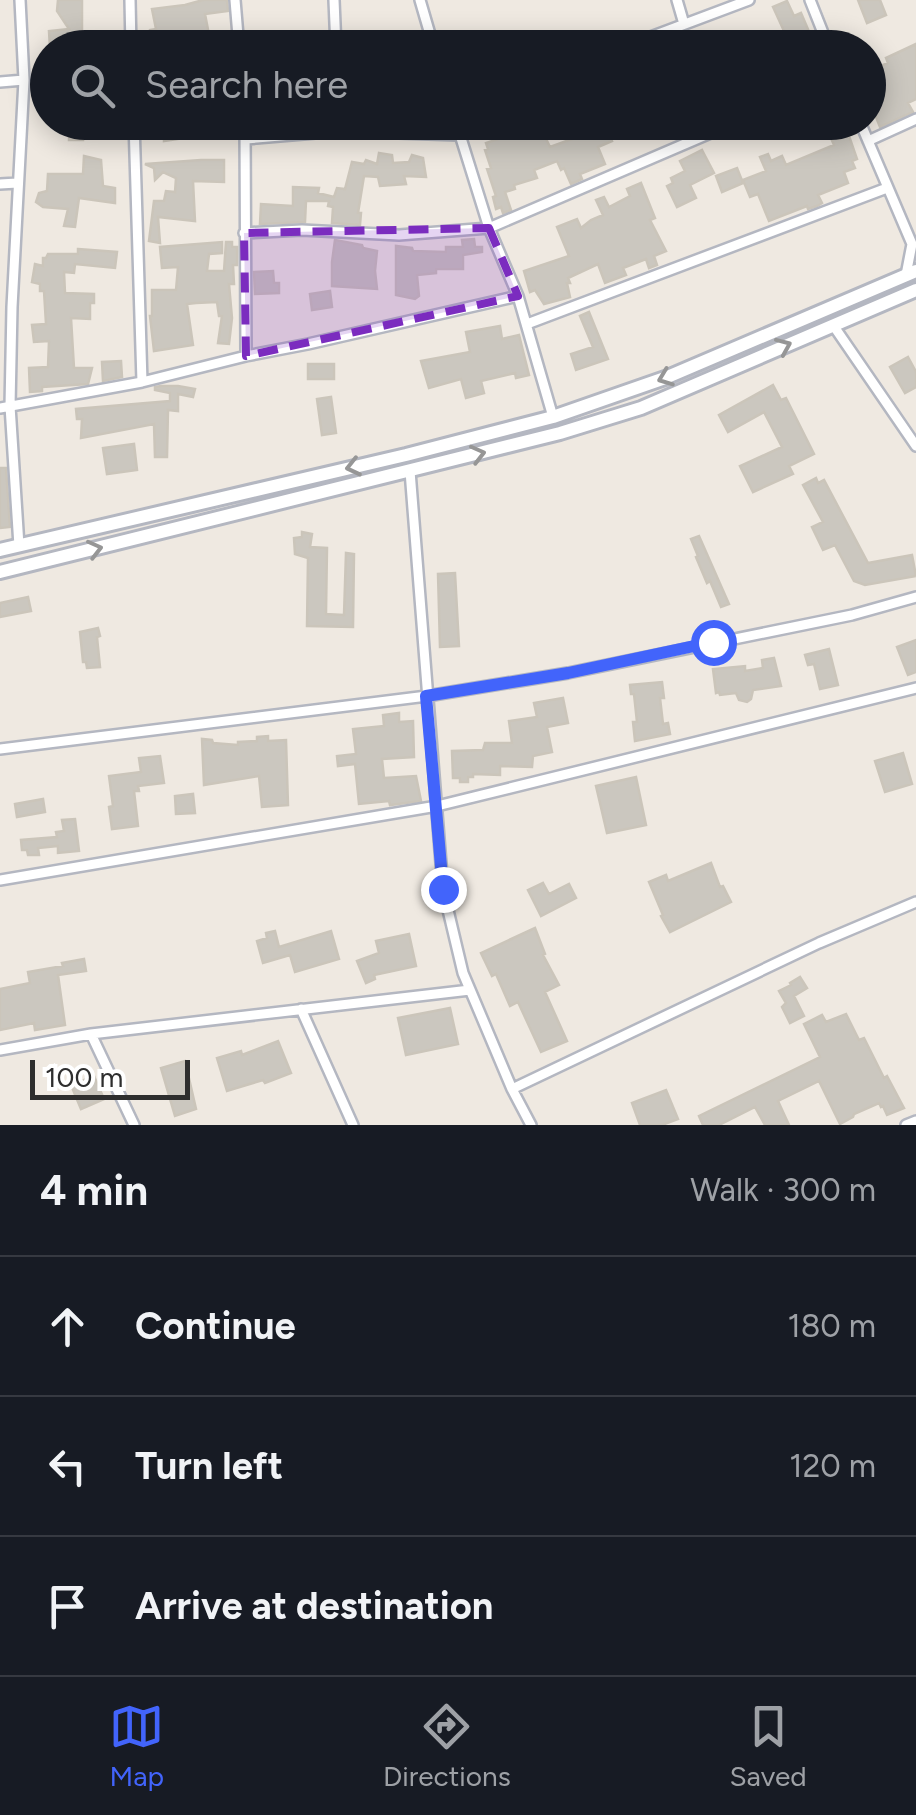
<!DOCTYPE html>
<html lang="en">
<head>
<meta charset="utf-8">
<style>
  :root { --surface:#171b24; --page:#20242c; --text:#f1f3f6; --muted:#9ea1a6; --line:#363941; --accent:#4264fb }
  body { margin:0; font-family:Figtree,sans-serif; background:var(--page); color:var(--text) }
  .scale { position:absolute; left:30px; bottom:25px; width:160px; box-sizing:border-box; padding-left:10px; border:5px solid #2e2e2e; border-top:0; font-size:28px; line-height:35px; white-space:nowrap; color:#2e2e2e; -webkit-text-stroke:8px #fff; paint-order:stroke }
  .stop { position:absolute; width:30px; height:30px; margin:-22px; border:8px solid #4264fb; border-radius:50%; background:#fff }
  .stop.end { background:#4264fb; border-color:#fff; box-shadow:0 2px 10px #0008 }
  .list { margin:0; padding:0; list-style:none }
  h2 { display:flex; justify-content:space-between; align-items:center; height:130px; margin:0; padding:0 40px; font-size:42px }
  h2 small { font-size:32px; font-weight:400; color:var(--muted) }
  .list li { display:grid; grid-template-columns:65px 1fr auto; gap:30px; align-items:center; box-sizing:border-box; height:140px; padding:0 40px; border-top:2px solid var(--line) }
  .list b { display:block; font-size:38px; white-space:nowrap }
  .list em { font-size:32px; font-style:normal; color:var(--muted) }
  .icon { flex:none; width:55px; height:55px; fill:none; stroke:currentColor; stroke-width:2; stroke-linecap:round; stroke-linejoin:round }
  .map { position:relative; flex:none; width:916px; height:1125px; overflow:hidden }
  .search { position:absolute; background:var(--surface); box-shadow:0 5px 25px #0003; left:30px; right:30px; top:30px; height:110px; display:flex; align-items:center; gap:25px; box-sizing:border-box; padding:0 35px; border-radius:55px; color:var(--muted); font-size:38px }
  .sheet { height:550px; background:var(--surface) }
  nav { display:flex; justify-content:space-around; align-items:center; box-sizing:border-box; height:140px; border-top:2px solid var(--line); background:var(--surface); font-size:28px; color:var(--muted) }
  nav a { display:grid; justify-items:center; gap:5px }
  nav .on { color:var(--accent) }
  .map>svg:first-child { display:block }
</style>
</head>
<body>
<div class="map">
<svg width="916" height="1125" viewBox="0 0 916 1125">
  <rect width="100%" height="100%" fill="#efe9e1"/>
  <path fill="#cbc7bf" stroke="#cbc5ba" stroke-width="2.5" d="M58,0H82V35L104,34V38L109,41L108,48H50L49,31L69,29L57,11Z
    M203,0H227L228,11L205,14L210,40L189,43V48L149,46L150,30L156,29L152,9L185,5Z
    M858,0H880L886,15L867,23Z
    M787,1L794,16L801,13L810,34L789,42L773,7Z
    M730,32L737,48H694L693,46Z
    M916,44V99L908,103L913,112L880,127L868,97L871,95L868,88V71L888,63L886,58Z
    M69,122H83L100,128L101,123L119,126V138L83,132V140H69Z
    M164,122H228L231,132L191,133V137L164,141Z
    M511,122H538L550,147L594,131L590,122H604L612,141L598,147L605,164L580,174L582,179L571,184L564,168L561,170L557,161L534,170L537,178L514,185L515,189L505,192L511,210L503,213L501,207L496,209L493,197L496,196L487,169L491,168L485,150L488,149L486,143L516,133Z
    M824,122H845L850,135L849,136L857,159L852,161L855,168L844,172L848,183L818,195L822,203L817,206L808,209L807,206L769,221L758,194L750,197L743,180L766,171L760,157L768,154L771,161L782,156L786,165L834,145Z
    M702,150L714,173L690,185L696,198L677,207L667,186L673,183L671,178L685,171L680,161Z
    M379,153L392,155L393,163L409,162L412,155L423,158L426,177L404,176L406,184L380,186L378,177L364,176L358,213H361L360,225L332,223L333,207L328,206L329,201H306L305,222L260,224L261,204L293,206V187L319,188L318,193L334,197L337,188L345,189L352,162L364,164L366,160L377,164Z
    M84,156L101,160L103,186L115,188V203L79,198L75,227L64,226L68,209L43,207L36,202L39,193L47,191L48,174H83Z
    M201,160H224V182L193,181L195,221L158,217L160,243L149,241L154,201H164L166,191L175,192L176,178L163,172L155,180L154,168L145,164Z
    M737,168L743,183L722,192L716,176Z
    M641,183L655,218L650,220L666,251L654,256L657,265L649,268L646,259L623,268L626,275L605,283L598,264L568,278L570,283H567L570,297L544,304L535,290L530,292L524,271L569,256L557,227L577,219L581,228L591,220L603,215L596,200L604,197L609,207L630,196L627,189Z
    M474,239L475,247H482V252L463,255V269H436V273L417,275L419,296L415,299L396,295V246L412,248L413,251L446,252V247H463L462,240Z
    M335,240L362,245L363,248L377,251L375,271L377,289L332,286V262Z
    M222,242V253L209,254L207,271H224L226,242H232V247H237V265H233L234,284H229L232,318L229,344L218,343L222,316H219L217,302L196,303L187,304L193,345L154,351L150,316H152V290H176L178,267L162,268L160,247Z
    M78,249L117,252L115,268L75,264L74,273L64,272L65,293L94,294V303H90V319L71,318L74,368H92L88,384L42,387V391L30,392L29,368L48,367L49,341L34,342L32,325L46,324L44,291H40V284L32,282L35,264L43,266V258H46L48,254H78Z
    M273,271L274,283H279V293L255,294L254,272Z
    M330,291L332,307L312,310L310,294Z
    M589,312L608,359L576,370L571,354L593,347L580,316Z
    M500,326L502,339L519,335L529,375L516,378L515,373L481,381L484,393L466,398L461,379L429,388L421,361L470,352L466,332Z
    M908,357L916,372V387L905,393L890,367Z
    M121,361L122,377L103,381L102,362Z
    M308,364H334V379H308Z
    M773,385L781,400L786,398L814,454L789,466L793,474L753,492L740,466L782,447L764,412L728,432L719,415Z
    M161,386H178L195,389L193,397L178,394V411L168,410L167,457H155L154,424L81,438L82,419H77L76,409L170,401V393L155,390V387Z
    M331,397L336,433L322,435L317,399Z
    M134,444L137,470L107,474L103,448Z
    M0,468H6L10,527L0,528Z
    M816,478L818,483L824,480L868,563L912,555L916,576L865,585L854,581L835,545L823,550L812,527L823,522L803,485Z
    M302,532L312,534L310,547L327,548L326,614L344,615L346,553L354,554L353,627L307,626L308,558L295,554L294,538L302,537Z
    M699,536L729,604L721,607L710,581L707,583L696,557L698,556L691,539Z
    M455,573L459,646L440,647L438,574Z
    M28,597L31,611L0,617V603Z
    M98,628L100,636L97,637L100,667L87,668L86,662H83L80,632Z
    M916,640V672L908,675L897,647Z
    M829,649L838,685L820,689L814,664L808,665L805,655Z
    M774,658L781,686L753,690L751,699L747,702L739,700L736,693L720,695L719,692L716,693L713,669L745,666V671L763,668L762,660Z
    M662,682L664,698H660L663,724L668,723L670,734L635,741L633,722H637L634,694H631L630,685Z
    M563,698L568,723L547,727L552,752L533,756L532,767L500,766V775L473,774V777H468V782H460V778H453L452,751L483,750L485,743H512L509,721L537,717L534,703Z
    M399,713V722L413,721L414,757L382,759L384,778L416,776L421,801L390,805L389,801L359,804L355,764L338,766L337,756L356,754L353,729L384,726L383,715Z
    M268,736V741L286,740L288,805L262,807L259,776L204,785L202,739L212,740L213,743L238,745V742L257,741V737Z
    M903,753L912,784L885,792L875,761Z
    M160,756L164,783L138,786L139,791H134L138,826L112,829L109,807L113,806L109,776L141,772L139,758Z
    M636,777L646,825L607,833L596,786Z
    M193,794L195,813L176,814L175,796Z
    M43,799L45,812L17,817L15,804Z
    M75,819L79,851L58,853V846L38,848L39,855H28L27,850H22L21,840L57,837L56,832L64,831L62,820Z
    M711,863L720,887L723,886L731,902L670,932L661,916L663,915L649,882L666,875L668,881Z
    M543,883L549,894L569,884L576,898L541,916L528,890Z
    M535,928L545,954L543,955L559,985L545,992L567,1041L541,1052L518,1002L510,1006L496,974L492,976L481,953Z
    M275,931L279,947L331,931L339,959L295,972L290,955L263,963L257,941L267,938L266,933Z
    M409,934L416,966L374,975L375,979L366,983L357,961L379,953L376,941Z
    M84,959L86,971L58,975L65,1025L35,1030L34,1023L0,1030V989L30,983L28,972L63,966L62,963Z
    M800,977L807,988L794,996L804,1016L790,1023L782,1007L786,1003L779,991L791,985L790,983Z
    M450,1008L458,1044L406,1055L398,1018Z
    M846,1014L859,1040L864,1038L884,1078L887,1076L904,1108L887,1115L883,1106L881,1107L879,1103L854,1114L853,1117L840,1124L819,1081L778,1101L789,1125H765L755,1107L719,1125H703L699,1116L820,1057L804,1024L822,1015L826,1022Z
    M278,1041L291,1073L265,1083L263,1080L227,1091L217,1058L241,1051L242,1055Z
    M185,1061L196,1109L175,1116L161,1068Z
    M94,1076L104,1099L81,1109L71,1085Z
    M666,1090L678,1119L662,1125H640L632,1103Z"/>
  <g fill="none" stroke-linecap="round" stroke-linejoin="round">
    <defs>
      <path id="minor" d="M130,0L131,48
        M235,0L239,48
        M334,0L336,48
        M420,0L434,48
        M677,0L684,24
        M810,0L829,48
        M621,48L749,0
        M0,82L24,80
        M134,122L142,382
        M245,122L246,356
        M456,122L489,228L518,296L553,417
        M860,122L912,244L906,275
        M246,139L339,131L458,135
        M868,141L916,119
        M0,184L17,183
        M244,233L302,230L399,235L489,228L736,122
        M527,324L887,188
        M833,325L916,446
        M0,408L142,382L246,356L308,344L518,296
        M410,471L443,889L463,973L512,1089L531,1125
        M19,546L10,406L12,307L24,80L20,0
        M0,749L427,696L568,673L852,615L916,597
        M0,880L437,806L916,688
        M301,1009L353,1125
        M91,1034L134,1125
        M0,1050L91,1034L470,990
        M512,1089L819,943L916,902
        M906,1125L916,1121"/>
      <path id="secondary" d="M0,550L406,455L553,417L665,378L916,271
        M0,572L560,433L641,408L916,290"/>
    </defs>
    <use href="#minor" stroke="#b4b7c1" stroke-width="14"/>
    <use href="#secondary" stroke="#b4b7c1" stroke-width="18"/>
    <use href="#minor" stroke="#fff" stroke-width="9"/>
    <use href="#secondary" stroke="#fff" stroke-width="12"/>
  </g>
  <defs><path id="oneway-chevron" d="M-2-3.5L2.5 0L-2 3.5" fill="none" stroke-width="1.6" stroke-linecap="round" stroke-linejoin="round" transform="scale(2.5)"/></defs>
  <g stroke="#969696">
    <use href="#oneway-chevron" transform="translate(784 346) rotate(-23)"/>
    <use href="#oneway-chevron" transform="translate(665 378) rotate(159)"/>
    <use href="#oneway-chevron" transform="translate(478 454) rotate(-14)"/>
    <use href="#oneway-chevron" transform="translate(353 467) rotate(167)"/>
    <use href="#oneway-chevron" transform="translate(95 549) rotate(-14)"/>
  </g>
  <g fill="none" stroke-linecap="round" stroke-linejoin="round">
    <path stroke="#4264fb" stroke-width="12" d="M443,889L426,696L568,673L713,642"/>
  </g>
  <path fill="#7b2cbf" fill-opacity="0.2" stroke="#7b2cbf" stroke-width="8" stroke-dasharray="20 12" stroke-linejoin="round" d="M489,228L518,296L246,356L244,233Z"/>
</svg>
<div class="scale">100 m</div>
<div class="stop" style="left:713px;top:642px"></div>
<div class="stop end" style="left:443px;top:889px"></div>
<div class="search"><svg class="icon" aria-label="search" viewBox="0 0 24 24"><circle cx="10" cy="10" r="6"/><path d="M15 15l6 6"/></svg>Search here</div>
</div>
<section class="sheet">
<h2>4 min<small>Walk · 300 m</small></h2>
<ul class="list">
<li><svg class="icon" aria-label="ahead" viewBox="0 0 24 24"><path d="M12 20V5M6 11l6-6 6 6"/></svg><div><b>Continue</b></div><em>180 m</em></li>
<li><svg class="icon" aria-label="left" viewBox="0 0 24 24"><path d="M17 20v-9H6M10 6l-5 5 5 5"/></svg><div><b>Turn left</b></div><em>120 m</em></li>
<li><svg class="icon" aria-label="arrive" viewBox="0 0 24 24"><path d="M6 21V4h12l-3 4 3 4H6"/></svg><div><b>Arrive at destination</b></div></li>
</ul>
</section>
<nav>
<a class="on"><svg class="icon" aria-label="map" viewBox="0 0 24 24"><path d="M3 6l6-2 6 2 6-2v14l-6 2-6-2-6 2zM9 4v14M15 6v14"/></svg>Map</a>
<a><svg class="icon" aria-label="directions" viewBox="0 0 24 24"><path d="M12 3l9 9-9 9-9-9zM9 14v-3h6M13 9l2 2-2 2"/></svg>Directions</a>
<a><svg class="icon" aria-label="saved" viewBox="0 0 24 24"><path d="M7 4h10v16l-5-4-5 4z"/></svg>Saved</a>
</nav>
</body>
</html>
